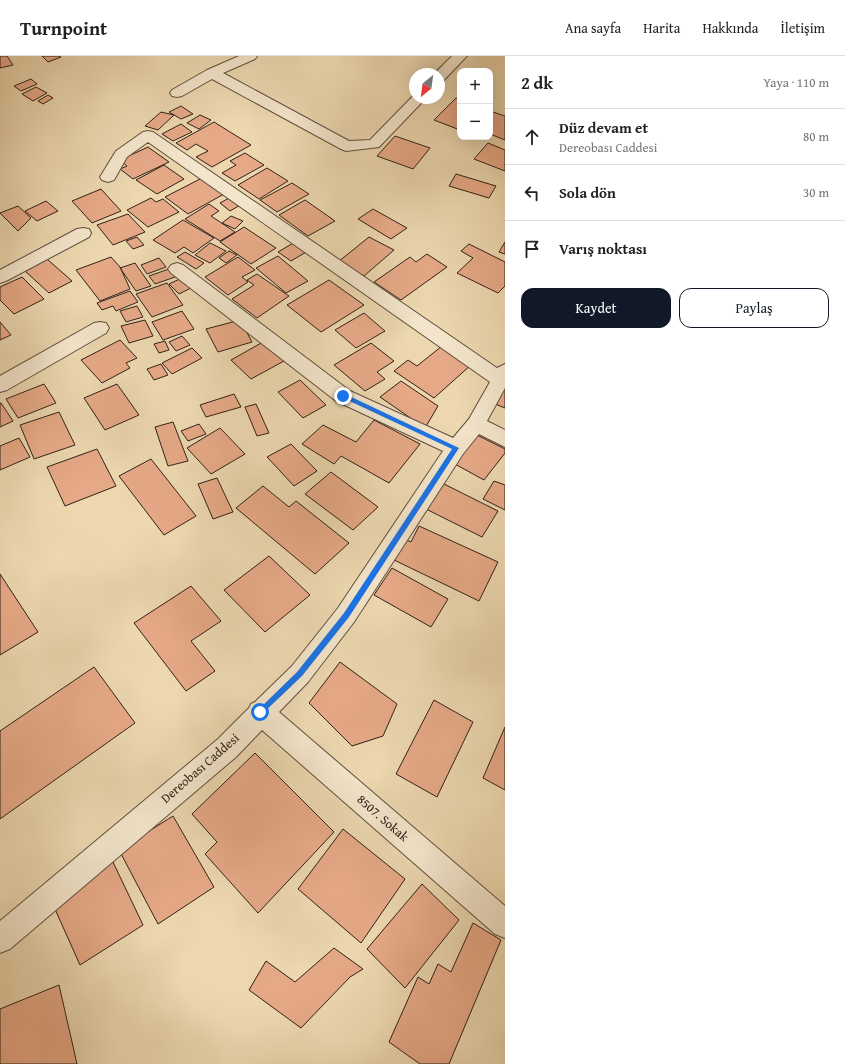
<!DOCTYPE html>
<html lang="tr">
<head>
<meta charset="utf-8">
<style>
  :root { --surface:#fff; --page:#f6f6f6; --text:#222; --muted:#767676; --line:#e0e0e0; --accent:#111827 }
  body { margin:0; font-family:"Gentium Book Plus",serif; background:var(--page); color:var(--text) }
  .controls { position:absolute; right:12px; top:12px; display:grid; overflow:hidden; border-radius:8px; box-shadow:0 4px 16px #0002 }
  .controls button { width:36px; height:36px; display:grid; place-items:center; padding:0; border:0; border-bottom:1px solid var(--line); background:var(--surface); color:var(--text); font:20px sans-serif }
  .compass { position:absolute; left:409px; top:12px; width:36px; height:36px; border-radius:50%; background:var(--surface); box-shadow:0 4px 16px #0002; rotate:209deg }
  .stop { position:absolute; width:12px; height:12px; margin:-9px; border:3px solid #1a73e8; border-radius:50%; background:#fff }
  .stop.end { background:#1a73e8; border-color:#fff; box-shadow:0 1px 4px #0008 }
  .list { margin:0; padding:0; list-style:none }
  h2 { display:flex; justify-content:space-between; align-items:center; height:52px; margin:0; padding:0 16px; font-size:17px }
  h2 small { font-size:13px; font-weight:400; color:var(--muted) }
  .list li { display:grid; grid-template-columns:26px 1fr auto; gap:12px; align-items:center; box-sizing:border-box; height:56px; padding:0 16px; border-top:1px solid var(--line) }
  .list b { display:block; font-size:15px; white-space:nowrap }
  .list p { margin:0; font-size:13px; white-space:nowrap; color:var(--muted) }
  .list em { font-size:13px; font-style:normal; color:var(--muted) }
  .actions { display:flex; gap:8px; padding:12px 16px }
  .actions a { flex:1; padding:9px 0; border:1px solid var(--accent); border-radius:12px; text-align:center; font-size:14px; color:var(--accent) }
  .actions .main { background:var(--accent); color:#fff }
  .icon { flex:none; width:22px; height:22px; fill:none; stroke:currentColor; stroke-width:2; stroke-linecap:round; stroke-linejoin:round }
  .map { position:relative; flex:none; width:505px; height:1008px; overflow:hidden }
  header { display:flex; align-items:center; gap:24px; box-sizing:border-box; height:56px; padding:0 20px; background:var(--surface); border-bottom:1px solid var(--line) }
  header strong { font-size:19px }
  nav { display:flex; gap:22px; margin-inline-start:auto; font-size:14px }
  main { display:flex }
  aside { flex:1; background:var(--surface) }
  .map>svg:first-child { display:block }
</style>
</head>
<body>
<header>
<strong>Turnpoint</strong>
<nav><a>Ana sayfa</a><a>Harita</a><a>Hakkında</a><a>İletişim</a></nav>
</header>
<main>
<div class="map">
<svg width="505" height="1008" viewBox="0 0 505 1008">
  <rect width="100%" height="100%" fill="#ecd7af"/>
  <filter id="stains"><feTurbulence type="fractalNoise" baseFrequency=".005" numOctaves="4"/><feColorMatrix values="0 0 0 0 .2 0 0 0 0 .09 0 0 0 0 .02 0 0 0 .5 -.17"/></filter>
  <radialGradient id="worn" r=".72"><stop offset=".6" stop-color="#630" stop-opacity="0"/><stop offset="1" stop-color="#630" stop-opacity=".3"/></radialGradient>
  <path fill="#e6a987" stroke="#312119" d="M0,0H7L13,9L0,12Z
    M42,0H60L61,1L48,6Z
    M31,23L37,28L21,35L14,30Z
    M36,31L47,37L33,45L22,38Z
    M48,39L53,42L43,48L38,45Z
    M456,42L460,44V74L434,64Z
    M181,50L193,58L181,63L169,56Z
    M490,55L505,60V84L490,78Z
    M161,56L174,59L158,74L145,70Z
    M200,59L211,64L199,73L187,67Z
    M214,66L251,89L212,111L196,101L208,95L196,88L187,94L176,87Z
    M181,68L192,76L173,85L162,78Z
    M395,80L430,92L413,113L377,100Z
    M488,87L505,94V115L474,103Z
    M148,91L169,106L133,123L120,113L127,110L120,104Z
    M245,97L264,109L235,125L222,117L236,109L230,105Z
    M164,109L184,123L157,138L136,124Z
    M267,112L288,125L259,143L238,129Z
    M456,118L496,130L489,142L449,130Z
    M202,122L224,138L188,158L165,141Z
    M292,127L309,138L277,156L260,144Z
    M101,133L121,155L92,167L72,145Z
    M231,141L242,148L230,155L220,147Z
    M151,142L156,146L163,143L179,156L148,171L127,154Z
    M305,144L335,165L308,180L279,159Z
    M46,145L58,155L37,165L25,155Z
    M209,148L219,155L211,160L235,176L220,185L185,163Z
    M18,150L31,162L18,175L0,157Z
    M373,153L407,172L391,183L358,163Z
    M128,158L145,176L113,189L97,169Z
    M231,160L243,165L235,173L222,167Z
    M183,164L214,182L193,197L184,191L175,197L153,184Z
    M244,171L276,192L251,208L220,186Z
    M137,181L144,189L133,193L126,185Z
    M369,181L394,194L364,220L338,206Z
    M295,186L308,195L291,205L278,196Z
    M505,186V198L499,196Z
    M210,187L226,195L210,207L195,199Z
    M469,188L505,206V230L498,237L457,217L473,202L461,195Z
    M229,195L237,199L226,207L219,202Z
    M185,196L204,207L196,213L177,201Z
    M427,198L447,211L401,244L374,226L410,201L416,206Z
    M278,200L308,225L286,237L256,212Z
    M111,201L120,211L130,233L100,245L76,214Z
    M238,201L255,214L242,221L248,226L228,239L205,221Z
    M159,202L166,211L147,218L141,209Z
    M47,203L72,225L49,237L25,215Z
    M135,207L151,230L136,235L120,212Z
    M169,213L175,221L155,228L149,220Z
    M257,218L289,240L257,262L232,243L254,229L247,224Z
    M22,221L44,243L14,258L0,244V231Z
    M184,221L193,231L179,238L169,228Z
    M329,224L364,249L321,276L287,249Z
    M167,227L183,249L152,261L136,238Z
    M130,235L138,246L116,255L113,250L102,254L97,247Z
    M137,250L143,261L126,266L120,255Z
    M182,255L194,273L163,284L152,266Z
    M364,257L385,275L356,292L335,274Z
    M145,264L153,280L129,287L121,270Z
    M240,264L252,286L218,296L206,273Z
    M0,266L11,279L0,284Z
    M182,280L190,289L176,295L169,286Z
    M120,284L137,302L126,307L130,312L102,327L81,304Z
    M165,285L169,294L159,297L154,288Z
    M263,286L284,305L251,323L231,304Z
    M371,287L394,305L377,316L385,323L365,335L334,309Z
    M442,290L471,309L434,342L394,315L408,304L417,310Z
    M192,292L202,302L172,318L162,307Z
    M161,308L168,319L154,324L147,313Z
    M300,324L326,349L303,362L278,336Z
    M401,325L438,350L425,372L380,341Z
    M44,328L56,347L18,362L6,343Z
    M117,328L139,359L105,374L84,342Z
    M505,330V352L495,348Z
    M234,338L241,351L206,361L200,349Z
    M0,347H1L13,365L0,371Z
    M256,348L269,377L257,380L245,351Z
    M59,356L75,389L34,403L20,369Z
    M374,364L420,388L389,427L341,400L334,408L302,388L323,369L356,386Z
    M173,366L188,405L168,410L155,371Z
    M199,368L206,378L188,385L181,375Z
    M220,372L245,398L211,418L187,392Z
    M475,378L505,393V397L484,424L453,407Z
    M19,382L30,401L0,414V390Z
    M291,388L317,415L294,430L267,401Z
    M97,393L116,430L65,450L47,411Z
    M151,403L196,460L164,479L119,420Z
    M331,416L378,451L353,474L305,438Z
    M217,422L233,456L213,463L198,428Z
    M494,425L505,429V454L483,443Z
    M442,427L498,455L482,481L424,452Z
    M263,430L289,451L296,445L349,487L315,518L236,452Z
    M419,470L498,506L479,545L390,502L402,482L411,486Z
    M269,500L310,539L265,576L224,534Z
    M392,512L448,543L431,571L374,539Z
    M0,518L38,576L0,599Z
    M191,530L221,565L191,585L215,615L186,635L134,567Z
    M340,606L397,648L383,680L352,690L309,647Z
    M94,611L135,667L0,763V675Z
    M434,644L473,666L437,741L396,718Z
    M505,671V734L483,722Z
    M255,697L334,776L258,857L205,798L217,786L192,758Z
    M173,760L214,831L158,868L119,794Z
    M343,773L405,823L361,887L298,833Z
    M112,804L143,869L80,909L50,842Z
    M422,828L459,864L405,932L367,893Z
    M473,867L501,884L449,1008H420L389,986L418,921L429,928L438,908L451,916Z
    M334,892L363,913L350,921L301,972L249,934L266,905L295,926Z
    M59,929L77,1008H0V953Z"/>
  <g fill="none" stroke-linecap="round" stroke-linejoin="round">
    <defs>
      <path id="minor" d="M239,0H257L255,3L223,17L349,85L370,84L414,39L415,42H426L379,91L346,95L341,93L212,23L182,40L177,41L172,40L170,37L172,34L207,14Z
        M452,0H467L444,24L439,25V18H434Z
        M148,75L153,76L497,312L505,308V332L487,365L505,374V391L479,378L463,398L354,566L308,626L279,656L505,850V882L495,878L262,674L236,701L10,893L0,897V865L218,683L249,652L251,648L255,646L292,610L338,552L443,395L336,345L171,217L168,213L171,209L177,207L183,209L350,335L453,382L469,363L490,326L148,86L127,101L114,124L108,126L102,124L100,121L116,95L143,76Z
        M83,172L89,173L91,177L89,181L6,225L0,227V214L77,173Z
        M100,266L106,267L109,272L106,277L7,334L0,336V320L94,267Z"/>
    </defs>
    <use href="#minor" stroke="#604e3e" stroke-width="2"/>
    <use href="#minor" fill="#f3e5cb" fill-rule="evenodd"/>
  </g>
  <path fill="#1a73e8" d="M341,338H345L459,392L349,561L302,620L260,660L257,656L258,654L297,616L344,557L452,393L341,341Z"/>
  <g text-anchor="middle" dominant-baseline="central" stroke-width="3.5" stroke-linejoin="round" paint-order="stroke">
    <g font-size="13" fill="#312119" stroke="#f3e5cb">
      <text transform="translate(200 712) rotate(-41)">Dereobası Caddesi</text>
      <text transform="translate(383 762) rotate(41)">8507. Sokak</text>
    </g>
  </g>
  <rect width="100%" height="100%" filter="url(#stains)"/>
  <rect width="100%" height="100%" fill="url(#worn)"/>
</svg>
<div class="controls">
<button>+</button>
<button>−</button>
</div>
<svg class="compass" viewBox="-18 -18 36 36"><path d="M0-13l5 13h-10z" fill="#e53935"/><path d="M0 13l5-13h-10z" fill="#767676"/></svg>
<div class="stop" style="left:260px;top:656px"></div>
<div class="stop end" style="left:343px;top:340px"></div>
</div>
<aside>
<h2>2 dk<small>Yaya · 110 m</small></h2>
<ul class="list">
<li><svg class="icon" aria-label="ahead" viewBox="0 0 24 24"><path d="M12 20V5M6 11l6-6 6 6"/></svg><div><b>Düz devam et</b><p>Dereobası Caddesi</p></div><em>80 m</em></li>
<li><svg class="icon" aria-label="left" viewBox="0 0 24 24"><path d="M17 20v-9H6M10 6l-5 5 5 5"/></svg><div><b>Sola dön</b></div><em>30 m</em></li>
<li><svg class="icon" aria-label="arrive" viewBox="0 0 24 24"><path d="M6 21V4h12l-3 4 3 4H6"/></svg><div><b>Varış noktası</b></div></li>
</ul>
<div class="actions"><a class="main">Kaydet</a><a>Paylaş</a></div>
</aside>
</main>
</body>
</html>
